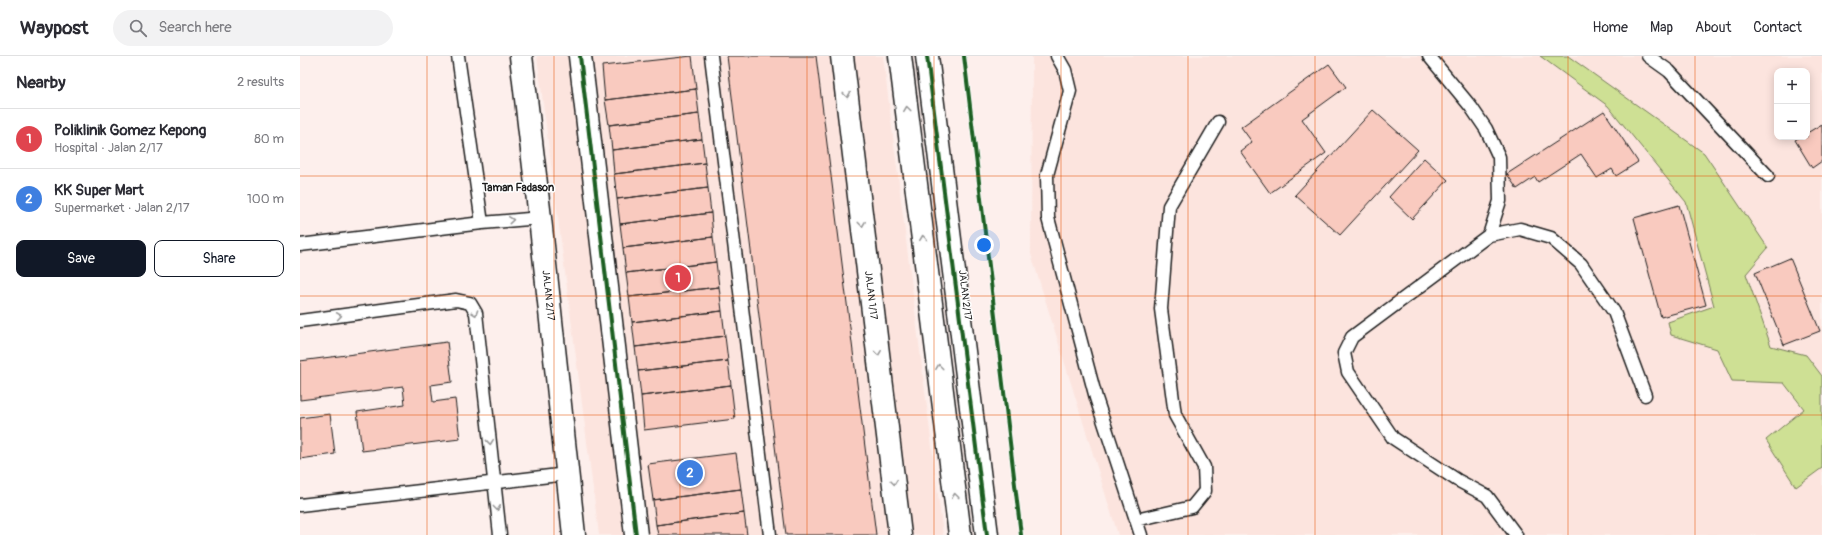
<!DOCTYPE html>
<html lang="en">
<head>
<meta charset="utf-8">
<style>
  :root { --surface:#fff; --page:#f2f2f3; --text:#2b2b33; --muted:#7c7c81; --line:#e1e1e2; --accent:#111827 }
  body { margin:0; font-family:Pangolin,sans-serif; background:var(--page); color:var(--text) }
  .controls { position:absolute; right:12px; top:12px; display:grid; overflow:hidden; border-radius:8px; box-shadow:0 2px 10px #0003 }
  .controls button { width:36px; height:36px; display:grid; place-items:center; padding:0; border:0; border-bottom:1px solid var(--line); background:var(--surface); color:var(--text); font:20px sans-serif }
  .you { position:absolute; left:684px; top:189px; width:14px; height:14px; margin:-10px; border:3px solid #fff; border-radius:50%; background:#1a73e8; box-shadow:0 0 0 6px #1a73e833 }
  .badge { display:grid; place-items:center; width:26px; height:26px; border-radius:50%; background:var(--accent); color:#fff; font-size:13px; font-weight:700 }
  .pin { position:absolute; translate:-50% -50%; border:2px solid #fff; box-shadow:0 1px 4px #0006 }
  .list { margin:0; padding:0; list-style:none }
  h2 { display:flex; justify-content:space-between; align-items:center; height:52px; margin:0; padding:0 16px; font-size:17px }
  h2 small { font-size:13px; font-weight:400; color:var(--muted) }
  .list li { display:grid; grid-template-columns:26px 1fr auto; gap:12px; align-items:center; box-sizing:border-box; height:60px; padding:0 16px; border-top:1px solid var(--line) }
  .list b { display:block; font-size:15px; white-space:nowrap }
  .list p { margin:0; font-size:13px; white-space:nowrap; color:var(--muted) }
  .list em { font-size:13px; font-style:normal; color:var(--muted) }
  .actions { display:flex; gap:8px; padding:12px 16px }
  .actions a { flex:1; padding:9px 0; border:1px solid var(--accent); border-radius:8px; text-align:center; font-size:14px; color:var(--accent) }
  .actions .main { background:var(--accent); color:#fff }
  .icon { flex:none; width:22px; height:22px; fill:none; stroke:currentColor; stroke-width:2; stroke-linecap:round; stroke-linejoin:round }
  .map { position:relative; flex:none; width:1522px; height:479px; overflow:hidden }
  header { display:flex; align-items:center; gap:24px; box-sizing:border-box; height:56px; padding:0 20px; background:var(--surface); border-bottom:1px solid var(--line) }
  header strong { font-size:19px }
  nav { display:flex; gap:22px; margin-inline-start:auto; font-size:14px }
  .search { width:280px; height:36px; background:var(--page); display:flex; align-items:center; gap:10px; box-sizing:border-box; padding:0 14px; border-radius:22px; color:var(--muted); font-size:15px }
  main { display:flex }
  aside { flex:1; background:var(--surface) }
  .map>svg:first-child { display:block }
</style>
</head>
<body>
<header>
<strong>Waypost</strong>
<div class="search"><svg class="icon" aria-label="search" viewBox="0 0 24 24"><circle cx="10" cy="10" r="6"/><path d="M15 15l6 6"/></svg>Search here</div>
<nav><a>Home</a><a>Map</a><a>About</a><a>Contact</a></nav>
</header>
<main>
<aside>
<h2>Nearby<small>2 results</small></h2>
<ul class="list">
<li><span class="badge" style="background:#e0444e">1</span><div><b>Poliklinik Gomez Kepong</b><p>Hospital · Jalan 2/17</p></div><em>80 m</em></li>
<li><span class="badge" style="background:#3f7fe0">2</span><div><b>KK Super Mart</b><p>Supermarket · Jalan 2/17</p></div><em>100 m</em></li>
</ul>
<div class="actions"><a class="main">Save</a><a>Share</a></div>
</aside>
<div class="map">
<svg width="1522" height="479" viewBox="0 0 1522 479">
  <rect width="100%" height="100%" fill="#fdefec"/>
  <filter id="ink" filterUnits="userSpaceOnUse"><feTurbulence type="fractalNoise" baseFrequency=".025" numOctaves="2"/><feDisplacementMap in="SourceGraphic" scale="8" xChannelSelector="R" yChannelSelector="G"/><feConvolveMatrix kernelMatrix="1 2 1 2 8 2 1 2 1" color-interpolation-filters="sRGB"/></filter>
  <g filter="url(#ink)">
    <path fill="#fce4de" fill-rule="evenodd" d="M237,0H583L643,479H299Z
      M732,0H1522V479H818L731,198ZM1477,15H1507V81H1477Z"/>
    <path fill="#cee094" stroke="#757e58" d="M1240,0H1268L1404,97L1468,192L1446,218L1471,290L1506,299L1522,320V412L1496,431L1466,384L1504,353L1484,327L1432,325L1417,293L1371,279L1368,266L1414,250L1386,146L1308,50Z"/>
    <path fill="#f9cabf" stroke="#1c1c1c" d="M392,0L396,33L305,44L302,10Z
      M427,0H516L576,479H486Z
      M1029,8L1046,31L1002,63L1026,97L970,137L940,95L952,86L941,71Z
      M396,33L399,58L309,69L305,44Z
      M1073,54L1118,94L1040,179L995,139Z
      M1304,55L1338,106L1316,120L1312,113L1297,122L1281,98L1238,126L1235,121L1217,133L1207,118Z
      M399,58L402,83L312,94L309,69Z
      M1522,68V105L1512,112L1495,84L1500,81H1507V77Z
      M402,83L405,107L314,118L312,94Z
      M1124,102L1148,124L1112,163L1089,141Z
      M405,107L408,132L317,143L314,118Z
      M408,132L411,157L320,168L317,143Z
      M1379,149L1406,249L1361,261L1334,162Z
      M411,157L413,181L323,192L320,168Z
      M413,181L416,206L326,217L323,192Z
      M1490,202L1520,275L1484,289L1455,217Z
      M416,206L419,231L329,241L326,217Z
      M419,231L422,255L332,266L329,241Z
      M422,255L425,280L335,291L332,266Z
      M425,280L428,305L338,315L335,291Z
      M147,286L152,326L131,329L133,346L155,343L160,383L62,395L57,356L105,349L103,331L0,344V305Z
      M428,305L431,329L341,340L338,315Z
      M431,329L435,363L344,374L341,340Z
      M30,358L35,398L0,403V362Z
      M436,397L441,433L353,444L348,408Z
      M441,433L444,457L356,469L353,444Z
      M444,457L447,479H358L356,469Z"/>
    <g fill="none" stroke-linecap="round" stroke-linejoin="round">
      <defs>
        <path id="service" d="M411,0L470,479
          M757,0L765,14L770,35L747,119L748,162L796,342L841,479
          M1129,0L1171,51L1186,73L1199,101L1200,145L1189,179L1052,281L1044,297L1048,316L1093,382L1157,424L1187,440L1216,479
          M1348,0L1369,15L1468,120
          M182,167L240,162
          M1189,179L1220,173L1251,182L1281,208L1314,256L1345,339
          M0,189L182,167L158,0
          M0,265L156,244L170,247L176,257L200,479
          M0,449L267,418
          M836,464L892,451L905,435L904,411L875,359L861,253L869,150L918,66"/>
        <g id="minor">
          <path id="s1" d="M221,0L240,162L274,479"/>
          <path d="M280,0L336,479"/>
          <path id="s2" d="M542,0L600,479"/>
        </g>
        <path id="tertiary" d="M600,0L660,479
          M627,0L687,479"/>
      </defs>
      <use href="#service" stroke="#1c1c1c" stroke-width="15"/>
      <use href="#minor" stroke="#1c1c1c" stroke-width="25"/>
      <use href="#tertiary" stroke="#1c1c1c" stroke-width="25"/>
      <use href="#service" stroke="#fff" stroke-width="12"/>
      <use href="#minor" stroke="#fff" stroke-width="22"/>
      <use href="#tertiary" stroke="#fff" stroke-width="22"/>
      <defs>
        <path id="cycleway" d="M280,0L336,479
          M627,0L687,479
          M664,0L721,479"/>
      </defs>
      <use href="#cycleway" stroke="#fff" stroke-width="6"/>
      <use href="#cycleway" stroke="#1b5e20" stroke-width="4"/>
    </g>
    <defs><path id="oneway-chevron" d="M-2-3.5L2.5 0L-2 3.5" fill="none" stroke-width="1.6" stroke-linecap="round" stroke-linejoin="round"/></defs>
    <g stroke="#999">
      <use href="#oneway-chevron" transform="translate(547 39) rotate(83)"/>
      <use href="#oneway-chevron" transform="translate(607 53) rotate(-97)"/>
      <use href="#oneway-chevron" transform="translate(211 164) rotate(-5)"/>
      <use href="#oneway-chevron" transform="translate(562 168) rotate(83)"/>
      <use href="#oneway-chevron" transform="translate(623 182) rotate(-97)"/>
      <use href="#oneway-chevron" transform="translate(175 257) rotate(71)"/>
      <use href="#oneway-chevron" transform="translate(39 260) rotate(-8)"/>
      <use href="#oneway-chevron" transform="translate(578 297) rotate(83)"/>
      <use href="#oneway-chevron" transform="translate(639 311) rotate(-97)"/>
      <use href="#oneway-chevron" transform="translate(190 386) rotate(84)"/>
      <use href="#oneway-chevron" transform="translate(594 426) rotate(83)"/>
      <use href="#oneway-chevron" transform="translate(655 440) rotate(-97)"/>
      <use href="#oneway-chevron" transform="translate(197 452) rotate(83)"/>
    </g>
  </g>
  <path fill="none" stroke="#e8590c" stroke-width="1" stroke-opacity="0.55" d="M127,0V479M254,0V479M380,0V479M507,0V479M634,0V479M761,0V479M888,0V479M1015,0V479M1142,0V479M1268,0V479M1395,0V479M0,120H1522M0,240H1522M0,359H1522"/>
  <g text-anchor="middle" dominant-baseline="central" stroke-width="3" stroke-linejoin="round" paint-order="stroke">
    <g font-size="10" fill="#1c1c1c" stroke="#fff">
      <text stroke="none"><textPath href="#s1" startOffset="241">JALAN 2/17</textPath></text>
      <text transform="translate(665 239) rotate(83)">JALAN 2/17</text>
      <text stroke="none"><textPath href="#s2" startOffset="241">JALAN 1/17</textPath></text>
    </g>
    <g font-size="11" font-weight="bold" fill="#1c1c1c" stroke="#fff">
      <text x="218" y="131">Taman Fadason</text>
    </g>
  </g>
</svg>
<div class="controls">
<button>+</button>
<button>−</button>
</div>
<div class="you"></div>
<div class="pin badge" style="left:378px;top:222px;background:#e0444e">1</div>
<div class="pin badge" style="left:390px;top:417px;background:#3f7fe0">2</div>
</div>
</main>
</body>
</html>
